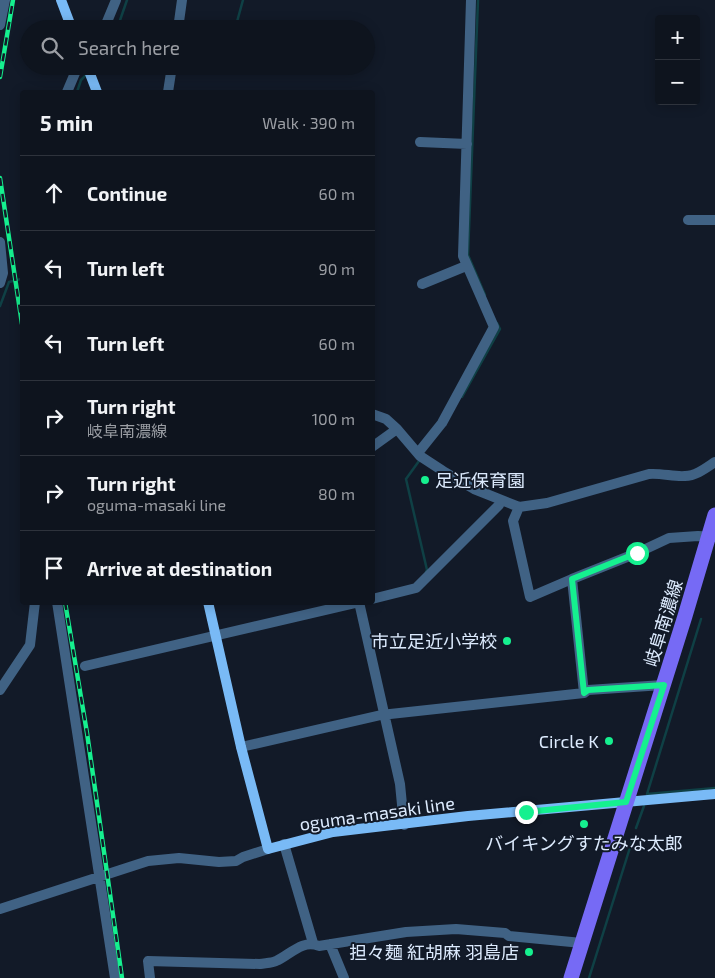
<!DOCTYPE html>
<html lang="en">
<head>
<meta charset="utf-8">
<style>
  :root { --surface:#0e141e; --page:#1c212b; --text:#f1f3f6; --muted:#9b9ea4; --line:#2e333c }
  body { margin:0; font-family:"Exo 2","Noto Sans JP",sans-serif; background:var(--page); color:var(--text) }
  .controls { position:absolute; right:15px; top:15px; display:grid; overflow:hidden; border-radius:5px; box-shadow:0 2px 12px #0003 }
  .controls button { width:45px; height:45px; display:grid; place-items:center; padding:0; border:0; border-bottom:1px solid var(--line); background:var(--surface); color:var(--text); font:25px sans-serif }
  .stop { position:absolute; width:15px; height:15px; margin:-11px; border:4px solid #15f08f; border-radius:50%; background:#fff }
  .stop.end { background:#15f08f; border-color:#fff; box-shadow:0 1px 5px #0008 }
  .list { margin:0; padding:0; list-style:none }
  h2 { display:flex; justify-content:space-between; align-items:center; height:65px; margin:0; padding:0 20px; font-size:21px }
  h2 small { font-size:16px; font-weight:400; color:var(--muted) }
  .list li { display:grid; grid-template-columns:32px 1fr auto; gap:15px; align-items:center; box-sizing:border-box; height:75px; padding:0 20px; border-top:1px solid var(--line) }
  .list b { display:block; font-size:19px; white-space:nowrap }
  .list p { margin:0; font-size:16px; white-space:nowrap; color:var(--muted) }
  .list em { font-size:16px; font-style:normal; color:var(--muted) }
  .icon { flex:none; width:28px; height:28px; fill:none; stroke:currentColor; stroke-width:2; stroke-linecap:round; stroke-linejoin:round }
  .map { position:relative; flex:none; width:715px; height:978px; overflow:hidden }
  .search { position:absolute; background:var(--surface); box-shadow:0 2px 12px #0003; left:20px; top:20px; width:355px; height:55px; display:flex; align-items:center; gap:12px; box-sizing:border-box; padding:0 18px; border-radius:28px; color:var(--muted); font-size:19px }
  .panel { position:absolute; background:var(--surface); box-shadow:0 2px 12px #0003; left:20px; top:90px; width:355px; height:515px; border-radius:5px }
  .map>svg:first-child { display:block }
</style>
</head>
<body>
<div class="map">
<svg width="715" height="978" viewBox="0 0 715 978">
  <rect width="100%" height="100%" fill="#121a28"/>
  <g fill="none" stroke-linecap="round" stroke-linejoin="round">
    <path stroke="#0f4045" stroke-width="2.5" d="M478,0L468,255L485,295
      M117,29L127,0
      M235,29L243,0
      M224,69L225,66
      M91,71L95,66
      M77,92L81,80L87,74
      M0,306L9,282L21,279L22,275
      M462,397L500,329L497,323
      M419,461L406,479L427,570L426,572
      M701,619L647,794L715,788
      M636,828L644,806
      M589,978L633,838"/>
    <path stroke="#406284" stroke-width="10" d="M0,25L5,0
      M104,29L116,0
      M67,92L78,66
      M420,142L467,144
      M688,220H715
      M0,242L3,273L0,283
      M422,284L466,266
      M372,414L386,419L397,429L420,456L443,471L474,489L519,507L547,503L649,474C662,473 674,477 685,476C696,476 706,468 715,462
      M372,447L397,429
      M418,453L442,423L494,327L463,256L471,0
      M519,507L513,521L530,597L572,579L584,693
      M572,579L637,553L669,538L698,536L714,537
      M372,599L416,588L499,505L501,500
      M57,602L115,978
      M359,602L400,784L404,825
      M85,666L360,602
      M241,747L381,715L584,693L588,690L663,685
      M284,844L313,943
      M0,909L148,861L179,858L219,862L236,861L243,857L268,849
      M330,944L344,978
      M150,978L148,961L260,964C265,963 272,963 276,961C290,955 302,939 319,946L406,932L456,929L505,933L509,936L582,943"/>
    <path stroke="#406284" stroke-width="10" d="M178,29L182,0
      M168,92L172,66
      M0,690L30,645L35,602"/>
    <path stroke="#79baf6" stroke-width="10" d="M61,0L72,29
      M87,66L97,92
      M208,602L241,747L268,849L333,832L468,816L715,794"/>
    <path stroke="#766af5" stroke-width="15" d="M571,978L685,616L715,515"/>
    <defs>
      <path id="rail" d="M0,77L13,0
        M0,178L22,324
        M65,602L87,733L122,978"/>
    </defs>
    <use href="#rail" stroke="#15f08f" stroke-width="4.5"/>
    <use href="#rail" stroke="#121a28" stroke-width="2.5" stroke-dasharray="8" stroke-linecap="butt"/>
  </g>
  <g fill="none" stroke-linecap="round" stroke-linejoin="round">
    <path stroke="#15f08f" stroke-width="6" d="M526,812L626,802L664,685L588,690L584,693L572,579L637,553"/>
  </g>
  <g fill="#15f08f" stroke="#121a28" stroke-width="2">
    <circle cx="425" cy="480" r="5"/>
    <circle cx="507" cy="641" r="5"/>
    <circle cx="609" cy="741" r="5"/>
    <circle cx="584" cy="824" r="5"/>
    <circle cx="529" cy="952" r="5"/>
  </g>
  <g text-anchor="middle" dominant-baseline="central" stroke-width="4" stroke-linejoin="round" paint-order="stroke">
    <g font-size="18" fill="#dceafd" stroke="#121a28" text-anchor="end">
      <text x="435" y="480" text-anchor="start">足近保育園</text>
      <text x="497" y="641">市立足近小学校</text>
      <text x="599" y="741">Circle K</text>
      <text x="584" y="843" text-anchor="middle">バイキングすたみな太郎</text>
      <text x="519" y="952">担々麺 紅胡麻 羽島店</text>
    </g>
    <g font-size="18" fill="#dceafd" stroke="#121a28">
      <text transform="translate(663 623) rotate(-73)">岐阜南濃線</text>
      <text transform="translate(377 813) rotate(-8)">oguma-masaki line</text>
    </g>
  </g>
</svg>
<div class="controls">
<button>+</button>
<button>−</button>
</div>
<div class="stop" style="left:637px;top:553px"></div>
<div class="stop end" style="left:526px;top:812px"></div>
<div class="search"><svg class="icon" aria-label="search" viewBox="0 0 24 24"><circle cx="10" cy="10" r="6"/><path d="M15 15l6 6"/></svg>Search here</div>
<section class="panel">
<h2>5 min<small>Walk · 390 m</small></h2>
<ul class="list">
<li><svg class="icon" aria-label="ahead" viewBox="0 0 24 24"><path d="M12 20V5M6 11l6-6 6 6"/></svg><div><b>Continue</b></div><em>60 m</em></li>
<li><svg class="icon" aria-label="left" viewBox="0 0 24 24"><path d="M17 20v-9H6M10 6l-5 5 5 5"/></svg><div><b>Turn left</b></div><em>90 m</em></li>
<li><svg class="icon" aria-label="left" viewBox="0 0 24 24"><path d="M17 20v-9H6M10 6l-5 5 5 5"/></svg><div><b>Turn left</b></div><em>60 m</em></li>
<li><svg class="icon" aria-label="right" viewBox="0 0 24 24"><path d="M7 20v-9h11M14 6l5 5-5 5"/></svg><div><b>Turn right</b><p>岐阜南濃線</p></div><em>100 m</em></li>
<li><svg class="icon" aria-label="right" viewBox="0 0 24 24"><path d="M7 20v-9h11M14 6l5 5-5 5"/></svg><div><b>Turn right</b><p>oguma-masaki line</p></div><em>80 m</em></li>
<li><svg class="icon" aria-label="arrive" viewBox="0 0 24 24"><path d="M6 21V4h12l-3 4 3 4H6"/></svg><div><b>Arrive at destination</b></div></li>
</ul>
</section>
</div>
</body>
</html>
